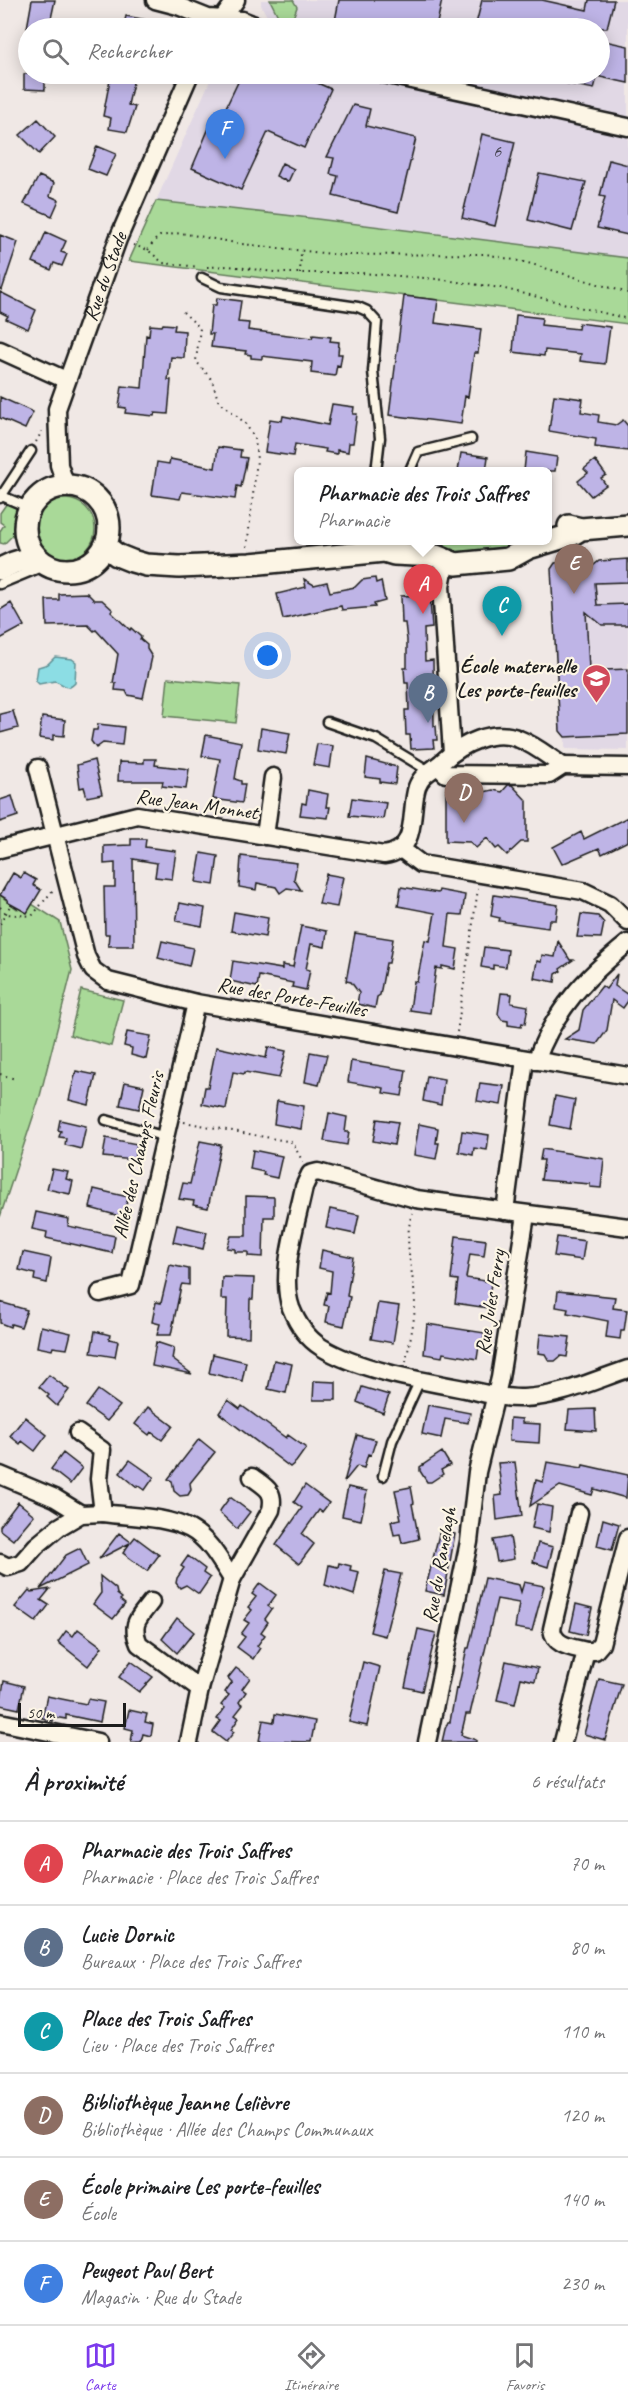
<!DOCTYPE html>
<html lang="fr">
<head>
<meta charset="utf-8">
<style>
  :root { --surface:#fff; --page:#f2f2f2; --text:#202124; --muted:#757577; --line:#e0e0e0; --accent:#7c3aed }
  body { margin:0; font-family:Caveat,sans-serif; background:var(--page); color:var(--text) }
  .scale { position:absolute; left:18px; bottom:15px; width:108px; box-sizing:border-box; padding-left:6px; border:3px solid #1c1c1c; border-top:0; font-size:16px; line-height:21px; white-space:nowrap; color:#1c1c1c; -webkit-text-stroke:4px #fcf5e5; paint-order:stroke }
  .you { position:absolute; left:268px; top:656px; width:21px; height:21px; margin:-15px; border:4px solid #fff; border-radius:50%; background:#1a73e8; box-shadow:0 0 0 9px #1a73e833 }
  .badge { display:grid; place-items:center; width:39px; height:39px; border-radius:50%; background:var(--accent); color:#fff; font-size:20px; font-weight:700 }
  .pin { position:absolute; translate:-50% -50px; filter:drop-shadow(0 2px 3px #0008) }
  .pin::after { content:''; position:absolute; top:32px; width:21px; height:18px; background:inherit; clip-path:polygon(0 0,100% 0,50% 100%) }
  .popup { position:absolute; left:294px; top:467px; width:258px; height:78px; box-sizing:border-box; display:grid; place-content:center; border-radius:9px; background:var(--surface); filter:drop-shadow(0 2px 4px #0005); font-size:20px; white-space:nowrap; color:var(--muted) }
  .popup b { font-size:22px; color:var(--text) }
  .popup::after { content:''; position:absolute; left:50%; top:100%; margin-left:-12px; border:12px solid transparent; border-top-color:var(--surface) }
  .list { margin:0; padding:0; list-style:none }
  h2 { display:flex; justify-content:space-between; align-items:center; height:78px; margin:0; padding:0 24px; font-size:26px }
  h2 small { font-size:20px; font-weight:400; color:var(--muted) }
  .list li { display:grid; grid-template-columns:39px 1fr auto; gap:18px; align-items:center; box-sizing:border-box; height:84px; padding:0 24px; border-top:2px solid var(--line) }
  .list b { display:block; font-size:22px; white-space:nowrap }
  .list p { margin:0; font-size:20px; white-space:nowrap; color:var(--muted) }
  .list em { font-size:20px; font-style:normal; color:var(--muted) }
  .icon { flex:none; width:33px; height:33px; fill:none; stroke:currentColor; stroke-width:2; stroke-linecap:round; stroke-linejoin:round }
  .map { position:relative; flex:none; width:628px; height:1742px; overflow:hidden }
  .search { position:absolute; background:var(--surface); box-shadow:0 3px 15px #0003; left:18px; right:18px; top:18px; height:66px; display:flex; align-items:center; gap:15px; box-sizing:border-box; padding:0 21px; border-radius:33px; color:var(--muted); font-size:22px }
  .sheet { height:582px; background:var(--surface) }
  nav { display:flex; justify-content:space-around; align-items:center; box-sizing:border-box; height:84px; border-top:2px solid var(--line); background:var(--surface); font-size:16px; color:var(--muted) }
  nav a { display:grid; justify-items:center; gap:3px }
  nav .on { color:var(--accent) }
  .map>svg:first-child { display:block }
</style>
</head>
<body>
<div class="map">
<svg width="628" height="1742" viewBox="0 0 628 1742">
  <rect width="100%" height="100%" fill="#f0e8e5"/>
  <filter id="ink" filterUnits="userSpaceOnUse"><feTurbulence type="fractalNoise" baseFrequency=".0167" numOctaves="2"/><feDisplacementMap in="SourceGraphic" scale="12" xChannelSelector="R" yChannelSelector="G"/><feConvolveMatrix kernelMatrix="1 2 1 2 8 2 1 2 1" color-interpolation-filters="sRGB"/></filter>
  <g filter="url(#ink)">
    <path fill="#e1d8e5" d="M261,0H628V258L285,215L156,201L213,74H600V28H267L270,22L261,5Z
      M628,558V750L565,749V737L560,731L556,656L558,655V647L555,646L551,569L555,563L588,561L594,565L599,561Z"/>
    <path fill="#a9d998" stroke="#627a5a" stroke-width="1.5" d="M270,0H293L297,7L293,18L291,17L288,20L278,16Z
      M156,201L285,215L628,258V324L129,261Z
      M35 529a30 30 0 1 1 60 0a30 30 0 1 1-60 0Z
      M7,503L18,509L14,519L13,535L4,544L0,543V531L4,525L0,522V513Z
      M451,541H520L517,550L445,555L443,547L444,543Z
      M168,678L240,685L236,723L164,716Z
      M0,895L17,909L32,904L60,922L72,970L40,1096L0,1217Z
      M81,990L123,1000L111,1046L70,1035Z"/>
    <path fill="#8cdde4" stroke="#5f9094" stroke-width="1.5" d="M55,657L72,659L76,662L75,683C67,692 63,683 55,681L39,684L36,681L38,667L48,664Z"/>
    <path fill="#beb4e6" stroke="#1c1c1c" stroke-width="1.5" d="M32,0H55L49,28H27Z
      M339,0H442L436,28H352V25L335,21Z
      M482,0H542L587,10L589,0H614L607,28H475Z
      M126,16L163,23L162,28H123Z
      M600,40L628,46V83L600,77Z
      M24,74H45V90L24,89Z
      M111,74H135L128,105L135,107L127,132L109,129L111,118L103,116Z
      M259,74H297L331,89L304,148L268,132L241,190L192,168L209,128L215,130L241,76L255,82Z
      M545,74H598L594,89L544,79Z
      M353,105L370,109L366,126L416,138L398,212L333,196L338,176L330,174L334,158L327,157Z
      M38,119L55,137L39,154L20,135Z
      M482,134L515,142L495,226L462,218Z
      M97,146L116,154L106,176L88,169Z
      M609,160L628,165V235L597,228L605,197L600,196Z
      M282,163L294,169L288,182L276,176Z
      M539,173L586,182L572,231L528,220Z
      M39,176L54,183L50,196L59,200L52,216L24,204Z
      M46,232L66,241L61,252L67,254L62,266L54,263L51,270L33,262Z
      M0,235L18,242L2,290L0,289Z
      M0,292L36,310L28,329L6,319L8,316L0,312Z
      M404,296L438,300L435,323L481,329L478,353H474L468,397L465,396L461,424L389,415Z
      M217,298L241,301L238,322L249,323L248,330L312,338L313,335L331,337L330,341L339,342L338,354H342L340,366L337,365L335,376L311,373L312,362L262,356V359L251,358V355L245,354L246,351L211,347L213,334H209L212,305H216Z
      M516,315L542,318L541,325L578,329L579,323L610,327L605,364L580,361L581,354L545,350L544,356L513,352Z
      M163,324L175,325L174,330L185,331L184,358L171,357L168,380H171L168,414L155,413L154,416L125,413L126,408L119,407L122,386L142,388L146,335L149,336L150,325L162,326Z
      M554,395L583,399L581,412L599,415L598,422L616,425L623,420L628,426V451L595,447L596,439L549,431Z
      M0,397L33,412L25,429L0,418Z
      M332,404L354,407L353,414H357L353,443H349L348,452L337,450V454L325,452L326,449L295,444L293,456L265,452L270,419L282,421L283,416L328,425Z
      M218,447L241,450L240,457L247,458L241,487L237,486L235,499L182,492L180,499L152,495L157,462L169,464L170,459L215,468Z
      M526,452L557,457L555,471H524Z
      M461,453L488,457L486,471H458Z
      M595,460L606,475L601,478L606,485L591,496L578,481L588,473L584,469Z
      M628,559V582L595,583L597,605L628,604V625H602L586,612L590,688L605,670L628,669V734L565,737L560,731L551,569L555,563L588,561L594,565L599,561Z
      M375,578L376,583L381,581L385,601L374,604L375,607L342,610L341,606L283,619L277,594L306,587L304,579L314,585L327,582L330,592L355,587L362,580Z
      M87,593L94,600H102L113,610L111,612L130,630L131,628L141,637L140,639L147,645V649L152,657L143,698L128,695L126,691L115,690L116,683H113L118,654L96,630L94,631L88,625L47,626L46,600H59V594Z
      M423,595V599H430L432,628L424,629L425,661L433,660L434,726H436L437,740H433L434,748L411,749L410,735H406L405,710H409L408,683H405L404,668H407V640L405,623H402L401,596Z
      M11,603L24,626L0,639V610Z
      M13,711L18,728L0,733V714Z
      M42,717L65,720L64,736L53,735V740L39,738Z
      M98,724L124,727L122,745L103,743L96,748L91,741L93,730H97Z
      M261,728L290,733L286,754L258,749Z
      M206,735L241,742L235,779L241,781V784H245L242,803L213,799L220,759L202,756Z
      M317,744L333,746L330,768L313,765Z
      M144,759H156L155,765L189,769L186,789L162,786L163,781H118L119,762L144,763Z
      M367,759L397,767L395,784L380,782V779L365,777Z
      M94,760L102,794L87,797L84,787L80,788L77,765Z
      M508,785H512L527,801V842H521L507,855L499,847L496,849L487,838L476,848L470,842L446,841V792H484L493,790L502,792Z
      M308,790L328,794L326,807H330L328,818L300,815L302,803L306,804Z
      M12,796L18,816L0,822V800Z
      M352,798L386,803L383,819L349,816Z
      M628,817V841L602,854L599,848L562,864L553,847L581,832L584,839Z
      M131,839H146L145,847L176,851L172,879L155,877L157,863L133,859L134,946H108L109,934H105L104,887H115V863L104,864V846L131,845Z
      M201,853L218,856L214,885L196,882Z
      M241,856L297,863L294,879L301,890L287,888L280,893L276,887L257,883L256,890L239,887Z
      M13,873L21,878L24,873L36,880L33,885L41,890L27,913L7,902L8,900L0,895Z
      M326,874L343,877L337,907L319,904Z
      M401,887L438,893L439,890L465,895L462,915L450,914L446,947L458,949L455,969L442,966V969L436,968L430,1013L410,1010L414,981L417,982L425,940L430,941L435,913L398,906Z
      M494,895L558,905L556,920H549L548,928L499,921L500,918L491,916Z
      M180,903L205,908L202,926L176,921Z
      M234,912L268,918L265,937L231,931Z
      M581,914L598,916L604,923L601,938L577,937Z
      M301,926L327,931L325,947L311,944L306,969L310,970L306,990L292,987L293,983L259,976L257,987L230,981L233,961L282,969V965L293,967Z
      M355,933L393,939L389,963H386L380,995L377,997L375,1008L357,1004L359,993L351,982L346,981Z
      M162,941L193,948L189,966L158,958Z
      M558,941L570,960H573L560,969L561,971L556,974L555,982L534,978L537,961L541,962L542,955L555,957Z
      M484,947L508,950L506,967L493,965V969L481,967Z
      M617,974L615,986L628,995V1001L623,1008L612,1000L607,1030L597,1044L565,1039L579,1030L583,1010L602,986L606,989Z
      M501,993L512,994L511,1003L528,1006L525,1024L522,1023L521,1027L508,1025V1021L502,1020L498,1014Z
      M127,1032L151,1036L146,1059L131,1055L132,1048L124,1046Z
      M216,1047L266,1058L268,1047L286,1051L279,1078L245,1072L244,1074L233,1072L226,1109L202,1104L205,1087H208Z
      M310,1052L327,1055L319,1085L305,1082Z
      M351,1061L406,1070L402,1096L383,1093L384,1088L348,1082Z
      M76,1071L96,1075L89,1105L69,1100Z
      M427,1076L444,1079L441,1105L423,1101Z
      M125,1082L144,1086L139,1109L120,1105Z
      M480,1083L504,1086L501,1105L477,1101Z
      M555,1096L575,1100L570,1129L550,1125Z
      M277,1101L304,1106L301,1129L274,1124Z
      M329,1113L347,1117L345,1132H349L347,1145L324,1141Z
      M377,1119L398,1122L394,1145L373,1141Z
      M60,1120L86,1126L81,1149L65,1145L66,1138L59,1137L61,1131L58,1130Z
      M419,1124L438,1128L436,1143H439L436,1159L414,1155Z
      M462,1131L489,1135L487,1150L474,1148L473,1155L459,1152Z
      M106,1138L137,1144L134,1160L103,1157Z
      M200,1141L221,1145L208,1208L193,1205L194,1201L179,1199L183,1183L190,1184Z
      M542,1149L604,1159L601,1188L590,1187V1184L541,1180L544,1160H540Z
      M253,1150L282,1156L277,1178L263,1175L264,1172L250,1169Z
      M52,1169L68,1172L66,1179L73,1181L70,1194L47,1189Z
      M94,1189L128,1197L123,1217L90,1208Z
      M246,1196L274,1197V1217H264L263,1257L248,1256V1252H235V1249L227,1248L231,1236H246Z
      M330,1209L359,1215L355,1234L326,1228Z
      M36,1212L69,1219L68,1226L115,1236L112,1253L46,1238L47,1232L32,1229Z
      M177,1225L207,1232L203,1249L173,1242Z
      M456,1236L486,1240L484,1256L470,1254L466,1278L491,1282L488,1308L455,1303L458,1280L451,1279Z
      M557,1237L585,1241L582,1260L554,1256Z
      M322,1250L353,1257L347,1296L350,1297L344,1326L326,1322L329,1306L324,1305L327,1292L330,1293L332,1271L319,1268Z
      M23,1252L51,1258L47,1283L34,1280L35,1274L19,1270Z
      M170,1265L189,1269V1285L182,1284L181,1286L171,1335H157L160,1324L152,1322L156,1302L161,1303Z
      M222,1277L254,1278L253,1299H250L249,1337L226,1336L227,1299H221Z
      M558,1291L615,1297L613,1308L627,1310L624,1331H621L620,1339L606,1337L608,1321L567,1313L568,1309L556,1307Z
      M0,1302L27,1310L21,1327L11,1324L10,1327L0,1323Z
      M378,1303L399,1306L393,1343L371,1339Z
      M427,1324L485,1333L482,1347L479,1346L477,1359L443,1353L442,1357L424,1354Z
      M41,1326L71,1333L67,1349L53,1347L52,1350L37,1347Z
      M95,1331L110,1335L109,1339L118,1341L115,1357L91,1353Z
      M540,1334L570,1337L567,1357L561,1356L555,1361H549L545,1354L538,1353Z
      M156,1342L174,1348L172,1359L192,1374L152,1366Z
      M213,1354L246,1362L242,1381L209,1373Z
      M274,1360L292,1364L286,1393L268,1389Z
      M49,1375L69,1390L57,1406L47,1397L49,1395L39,1387Z
      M314,1381L336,1382V1400H313Z
      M362,1387L389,1395L383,1413L357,1402Z
      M98,1390L120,1406L107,1421L86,1406Z
      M228,1400L240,1409L242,1406L286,1438L288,1435L306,1448L296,1462L290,1467L219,1413Z
      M428,1405L470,1413L468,1423L445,1419L441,1438L422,1434Z
      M148,1407L173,1426L162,1440L151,1432L149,1435L135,1424Z
      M595,1409L596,1431L567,1429L569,1410Z
      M25,1417L47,1435L35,1451L22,1441L20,1444L10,1436Z
      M510,1418L522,1419V1423L540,1424L539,1443L509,1441Z
      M357,1435L376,1440L371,1455L368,1454L364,1468L357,1466L344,1482Z
      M199,1439L215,1452L190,1483L191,1490L188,1495L180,1496L174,1491L172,1481L168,1479Z
      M442,1452L450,1465L441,1470L443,1474L431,1482H427L420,1471V1467Z
      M63,1453L82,1468L70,1484L51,1469Z
      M130,1460L154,1477L145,1490L138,1485L137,1487L120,1473Z
      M515,1462L522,1516L497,1520L495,1496L502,1495L498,1463Z
      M547,1462L582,1468L583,1465L628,1475L626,1498L594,1489L592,1495L560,1486L530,1506L536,1480L543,1482Z
      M305,1485L329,1503L322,1512L319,1510L302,1534L314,1544L299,1564L276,1545L302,1508L294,1502Z
      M348,1487L367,1491L361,1520L342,1516Z
      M411,1487L414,1503L412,1504L419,1539L402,1543L400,1534L394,1535L391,1521L401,1519L395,1490Z
      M230,1497L250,1512L237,1529L219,1512Z
      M18,1502L34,1515L13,1540L0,1530V1526Z
      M537,1504L552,1507L549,1532L532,1528Z
      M603,1519L619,1524L612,1550L597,1546Z
      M440,1530L455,1534L444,1595L425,1591Z
      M119,1533L131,1542L135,1537L159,1555L147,1571L123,1553L130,1543L99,1559Z
      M510,1537L514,1559L497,1562L493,1540Z
      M538,1543L553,1547L548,1567L533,1562Z
      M80,1548L88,1565L40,1589L66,1555Z
      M188,1556L205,1569L203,1573L210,1578L199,1594L186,1585L180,1588L176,1583L177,1578L184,1568L181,1566Z
      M339,1563L351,1566L350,1570L359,1572L354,1595L325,1585L329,1565L338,1567Z
      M385,1571L401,1574L385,1636L370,1632Z
      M100,1576L116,1589L117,1594L122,1598L120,1600L125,1604L113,1619L93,1604L101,1593Z
      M485,1578L519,1585L521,1592L524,1582L544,1586L532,1631L515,1628L519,1603L497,1599L470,1714H466L461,1735L476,1740V1742H442L445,1729L448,1722H450L456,1688L458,1689L467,1648H469Z
      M260,1583L276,1595L268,1606L272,1609L265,1619L268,1622L261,1632L265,1635L257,1646L260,1648L253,1659L237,1647L245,1637L241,1634L249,1623L244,1620L252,1610L248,1607L256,1597L252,1594Z
      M50,1589L41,1600L49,1605L36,1622L15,1607L29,1590L31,1592Z
      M576,1604L592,1608L586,1635L570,1631Z
      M177,1618L194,1632L177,1653L162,1639Z
      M78,1629L102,1647L88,1666L58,1642L66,1631L73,1636Z
      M418,1629L436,1633L422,1691L405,1687Z
      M131,1661L153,1677L139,1692L119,1677Z
      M506,1661L538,1668L535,1681L521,1678L515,1704L497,1700Z
      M363,1662L380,1667L367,1726L349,1722Z
      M236,1668L250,1678L242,1689L246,1692L239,1702L243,1705L235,1715L239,1718L231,1730L234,1732L226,1742L213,1732L221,1721L217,1719L225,1708L221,1705L229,1695L225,1692L232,1682L228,1678Z
      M599,1679L622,1684L605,1740L584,1734Z
      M4,1681L24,1686L19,1709L0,1705Z
      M47,1696L86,1704L88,1699L104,1702L100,1722L66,1715V1719L54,1717L53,1721L42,1718Z
      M129,1710L147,1714L145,1722L153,1724L151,1736L143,1734L141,1742H131L133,1730L125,1728Z
      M275,1714L315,1721L311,1742L259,1741L263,1720L274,1722Z"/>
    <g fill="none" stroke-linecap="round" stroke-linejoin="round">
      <defs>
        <path id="service" d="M202,278L221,287L358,307L367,311L377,322L373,371L380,438L376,472
          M410,470L418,452L471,439
          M2,496L30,508
          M0,498L31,451
          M0,584L46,565
          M327,722L376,739L429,771
          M106,1120L166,1137
          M383,1476L392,1441L420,1380"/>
        <g id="minor">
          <path d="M155,0L178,6L208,18L242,20L262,28"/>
          <path d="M217,26L236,0"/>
          <path d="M384,74L628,127"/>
          <path d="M0,350L66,380"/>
          <path id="s1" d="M66,486L59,465L57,409L118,239L190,74"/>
          <path d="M446,561L441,586L452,753"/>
          <path d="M438,766L446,774L549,775L563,766"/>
          <path d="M563,766L628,767"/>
          <path d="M38,768L86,956L93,970L108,981L196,1003L628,1076"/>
          <path d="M265,836L273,777"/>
          <path d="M0,849L137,815L384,855C420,850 409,812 417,787C422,773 434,770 443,761C462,744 493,728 519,739C535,745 549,757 563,766"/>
          <path d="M401,849L421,864L583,891L610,904L628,922"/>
          <path d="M536,1061C555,1009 586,977 628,943"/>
          <path d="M505,1211L525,1059"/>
          <path d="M628,1227L416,1199L318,1172L310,1174L304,1187C297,1222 279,1274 291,1308C297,1323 307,1338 321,1347C358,1370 422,1381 465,1389C484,1393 503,1399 523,1398C559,1397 595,1380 628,1369"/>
          <path d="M100,1293L131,1285L196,1003"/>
          <path d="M78,1433L102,1450L99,1479L103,1513C131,1517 165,1516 190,1529C209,1539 221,1562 232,1579"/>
          <path d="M0,1475L55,1498L81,1514"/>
          <path d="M579,1513L552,1629C554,1646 571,1647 586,1651"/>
          <path d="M0,1563L8,1567L21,1563L36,1546L59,1527L81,1514L103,1513"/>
          <path d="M151,1602C139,1618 130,1623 139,1644L200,1689"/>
          <path d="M0,1722L98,1742"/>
          <path d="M189,1742L200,1689L232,1579L271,1510C275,1491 267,1488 252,1477"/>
          <path d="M427,1742L469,1542L477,1472L500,1378L526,1215"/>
          <path d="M563,1742L586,1651H595L601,1644L628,1538"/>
        </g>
        <path id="tertiary" d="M25 528a42 42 0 1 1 84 0a42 42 0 1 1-84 0Z
          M569,526L581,529L628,525
          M105,546L117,555L132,561L146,565L179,567L250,564L384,551L394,554L436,556L456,564L508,559L528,548L571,535L581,529
          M0,569L13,563L36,556"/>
      </defs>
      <use href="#service" stroke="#1c1c1c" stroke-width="13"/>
      <use href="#minor" stroke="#1c1c1c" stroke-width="21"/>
      <use href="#tertiary" stroke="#1c1c1c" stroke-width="26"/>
      <path stroke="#1c1c1c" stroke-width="2" stroke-dasharray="1.5 4.5" stroke-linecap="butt" d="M133,245L148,250L163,263L199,267
        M148,250L154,241L160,236L181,233L242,244L341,255L486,254L528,263L628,293
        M207,267L229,266L282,273H361L437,279L501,288L628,319
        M300,274L301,253
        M183,312L200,328L196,361L212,380L218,400L245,423L255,439L257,460L247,547
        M36,442L42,431
        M0,907L6,914L32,916L53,890
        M0,924L11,904
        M457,1032L478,889
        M0,1074L15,1079
        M184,1122L292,1142L303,1162
        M406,1362C409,1344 414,1325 415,1306C415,1272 402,1248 412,1213"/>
      <use href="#service" stroke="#fcf5e5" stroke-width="8"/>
      <use href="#minor" stroke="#fcf5e5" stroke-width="16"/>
      <use href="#tertiary" stroke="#fcf5e5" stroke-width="21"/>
    </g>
  </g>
  <defs>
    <symbol id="school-pin" viewBox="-11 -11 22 30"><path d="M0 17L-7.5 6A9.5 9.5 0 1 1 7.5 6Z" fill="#d1495b" stroke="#fcf5e5"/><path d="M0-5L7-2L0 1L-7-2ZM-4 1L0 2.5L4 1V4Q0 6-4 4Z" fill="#fff"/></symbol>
  </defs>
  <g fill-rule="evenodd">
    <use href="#school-pin" x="580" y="662" width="33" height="45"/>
  </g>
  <g text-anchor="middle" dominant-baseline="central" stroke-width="4.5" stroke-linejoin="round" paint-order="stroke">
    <g font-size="18" fill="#44424e">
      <text x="497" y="151">6</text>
    </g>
    <g font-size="21" fill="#1c1c1c" stroke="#fcf5e5">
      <text stroke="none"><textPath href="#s1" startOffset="219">Rue du Stade</textPath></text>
      <text transform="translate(197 804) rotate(8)">Rue Jean Monnet</text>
      <text transform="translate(292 997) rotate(10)">Rue des Porte-Feuilles</text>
      <text transform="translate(138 1155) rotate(-77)">Allée des Champs Fleuris</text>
      <text transform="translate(490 1302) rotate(-81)">Rue Jules Ferry</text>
      <text transform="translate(439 1565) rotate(-80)">Rue du Ranelagh</text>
    </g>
    <g font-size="21" font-weight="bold" fill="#1c1c1c" stroke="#fcf5e5" text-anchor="end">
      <text x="576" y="666">École maternelle<tspan x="576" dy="24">Les porte-feuilles</tspan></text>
    </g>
  </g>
</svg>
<div class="scale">50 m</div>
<div class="you"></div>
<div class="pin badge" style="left:423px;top:614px;background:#e0444e">A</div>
<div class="popup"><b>Pharmacie des Trois Saffres</b>Pharmacie</div>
<div class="pin badge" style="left:428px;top:723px;background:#5c6f8a">B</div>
<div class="pin badge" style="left:502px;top:636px;background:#0f9aa8">C</div>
<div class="pin badge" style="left:464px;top:823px;background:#8d6e63">D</div>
<div class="pin badge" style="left:574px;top:594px;background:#8d6e63">E</div>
<div class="pin badge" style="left:225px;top:159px;background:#3f7fe0">F</div>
<div class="search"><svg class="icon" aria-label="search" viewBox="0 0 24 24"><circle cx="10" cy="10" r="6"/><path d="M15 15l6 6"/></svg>Rechercher</div>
</div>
<section class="sheet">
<h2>À proximité<small>6 résultats</small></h2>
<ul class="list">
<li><span class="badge" style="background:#e0444e">A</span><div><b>Pharmacie des Trois Saffres</b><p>Pharmacie · Place des Trois Saffres</p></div><em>70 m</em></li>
<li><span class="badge" style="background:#5c6f8a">B</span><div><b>Lucie Dornic</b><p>Bureaux · Place des Trois Saffres</p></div><em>80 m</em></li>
<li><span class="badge" style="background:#0f9aa8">C</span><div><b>Place des Trois Saffres</b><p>Lieu · Place des Trois Saffres</p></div><em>110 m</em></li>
<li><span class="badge" style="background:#8d6e63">D</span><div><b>Bibliothèque Jeanne Lelièvre</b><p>Bibliothèque · Allée des Champs Communaux</p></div><em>120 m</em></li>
<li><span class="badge" style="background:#8d6e63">E</span><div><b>École primaire Les porte-feuilles</b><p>École</p></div><em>140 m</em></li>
<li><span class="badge" style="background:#3f7fe0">F</span><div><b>Peugeot Paul Bert</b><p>Magasin · Rue du Stade</p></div><em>230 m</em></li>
</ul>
</section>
<nav>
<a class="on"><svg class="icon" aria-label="map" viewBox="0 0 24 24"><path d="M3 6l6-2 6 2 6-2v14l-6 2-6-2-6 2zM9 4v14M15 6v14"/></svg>Carte</a>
<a><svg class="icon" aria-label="directions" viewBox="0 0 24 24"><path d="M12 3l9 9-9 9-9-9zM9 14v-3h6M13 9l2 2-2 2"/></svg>Itinéraire</a>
<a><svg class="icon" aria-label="saved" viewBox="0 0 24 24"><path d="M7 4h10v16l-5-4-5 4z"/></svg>Favoris</a>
</nav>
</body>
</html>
